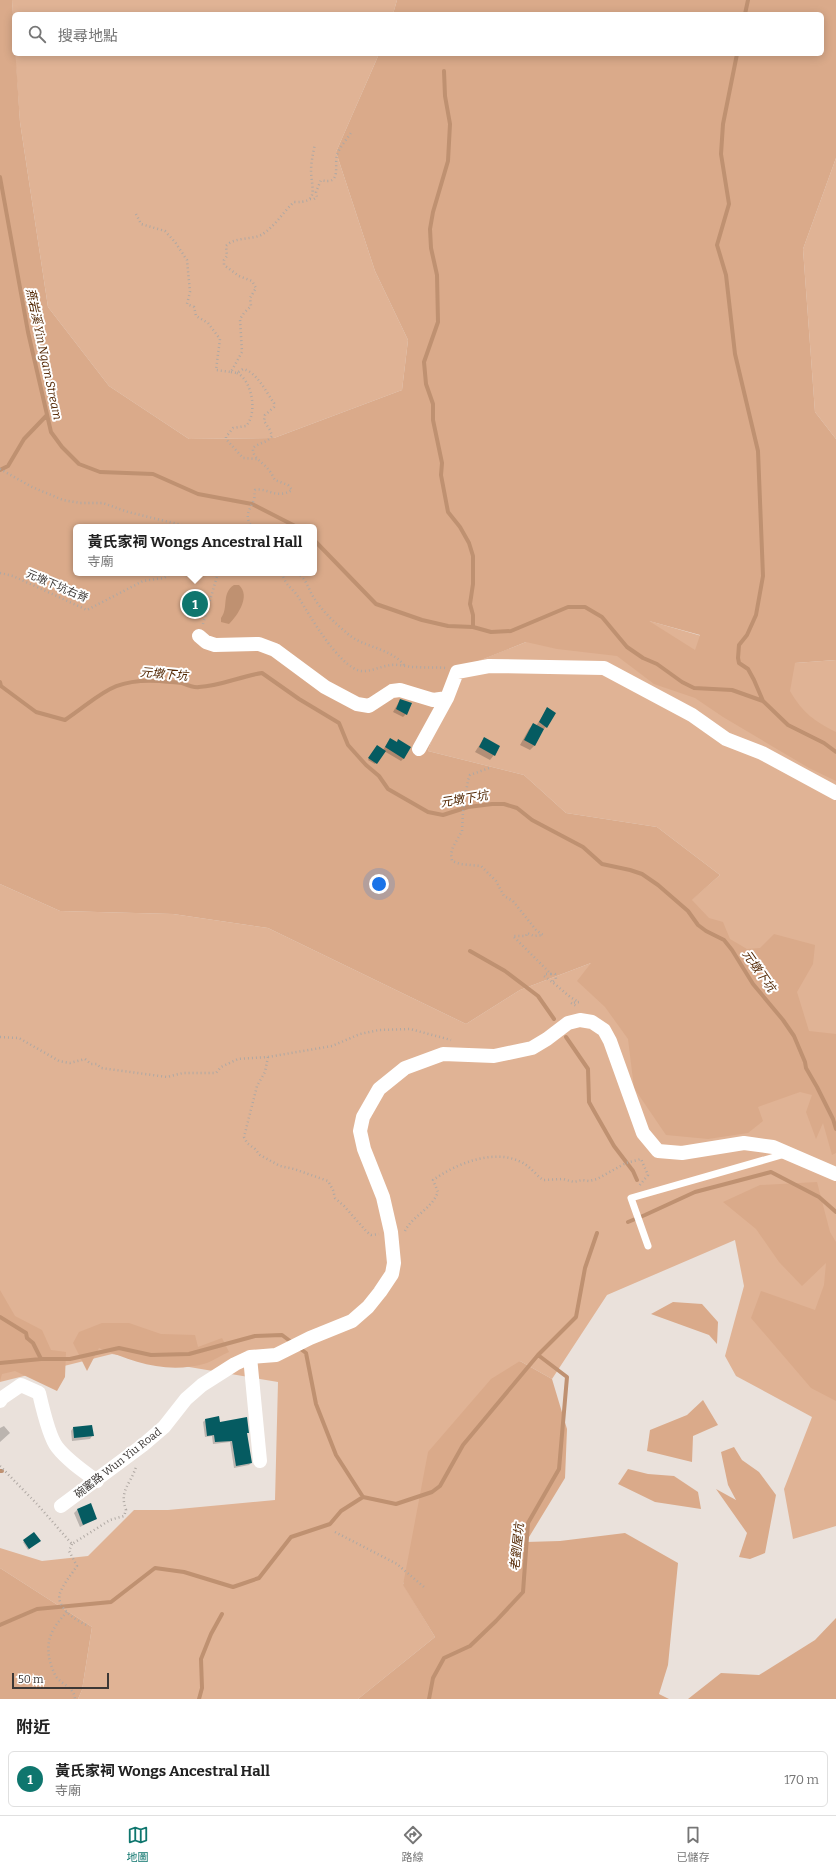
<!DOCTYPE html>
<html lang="zh-TW">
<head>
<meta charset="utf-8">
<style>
  :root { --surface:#fff; --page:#f2f2f2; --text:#222; --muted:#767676; --line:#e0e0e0; --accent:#0f766e }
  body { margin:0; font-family:Bitter,"Noto Sans TC",serif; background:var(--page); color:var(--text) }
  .scale { position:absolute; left:12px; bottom:10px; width:97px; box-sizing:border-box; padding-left:4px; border:2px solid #3c3836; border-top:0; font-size:11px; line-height:14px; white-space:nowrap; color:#3c3836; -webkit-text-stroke:3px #fff; paint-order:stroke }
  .you { position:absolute; left:379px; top:884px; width:14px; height:14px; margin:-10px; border:3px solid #fff; border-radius:50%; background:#1a73e8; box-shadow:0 0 0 6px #1a73e833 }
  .badge { display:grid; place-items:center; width:26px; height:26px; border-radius:50%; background:var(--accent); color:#fff; font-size:13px; font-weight:700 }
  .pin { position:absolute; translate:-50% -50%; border:2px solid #fff; box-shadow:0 1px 4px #0006 }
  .popup { position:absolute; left:73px; top:524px; width:244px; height:52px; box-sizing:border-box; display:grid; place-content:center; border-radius:6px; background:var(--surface); filter:drop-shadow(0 1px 3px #0005); font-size:13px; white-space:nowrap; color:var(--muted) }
  .popup b { font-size:15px; color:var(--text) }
  .popup::after { content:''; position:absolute; left:50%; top:100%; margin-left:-8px; border:8px solid transparent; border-top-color:var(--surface) }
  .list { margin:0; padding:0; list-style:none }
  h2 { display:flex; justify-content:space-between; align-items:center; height:52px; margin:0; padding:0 16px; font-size:17px }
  h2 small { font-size:13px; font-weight:400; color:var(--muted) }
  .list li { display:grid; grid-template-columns:26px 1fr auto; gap:12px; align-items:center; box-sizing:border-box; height:56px; margin:0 8px 8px; padding:0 8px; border:1px solid var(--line); border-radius:6px }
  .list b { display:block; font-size:15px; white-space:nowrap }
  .list p { margin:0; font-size:13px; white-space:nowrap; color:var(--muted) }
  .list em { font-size:13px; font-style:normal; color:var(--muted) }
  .icon { flex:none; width:22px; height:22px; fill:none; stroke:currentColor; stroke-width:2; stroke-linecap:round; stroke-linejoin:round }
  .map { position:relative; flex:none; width:836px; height:1699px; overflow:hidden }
  .search { position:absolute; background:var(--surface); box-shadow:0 2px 10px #0003; left:12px; right:12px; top:12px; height:44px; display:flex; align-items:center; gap:10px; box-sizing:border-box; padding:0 14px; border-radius:6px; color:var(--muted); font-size:15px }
  .sheet { height:116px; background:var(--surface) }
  nav { display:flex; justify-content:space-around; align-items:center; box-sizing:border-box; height:56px; border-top:1px solid var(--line); background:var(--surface); font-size:11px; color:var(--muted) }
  nav a { display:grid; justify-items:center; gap:2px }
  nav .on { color:var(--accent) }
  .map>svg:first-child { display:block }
</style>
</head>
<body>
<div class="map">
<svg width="836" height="1699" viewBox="0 0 836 1699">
  <rect width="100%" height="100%" fill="#eae1db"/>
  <path fill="#e0b395" d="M12,0H397L393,14H14V35Z
    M15,54H379L336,152L375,271L408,340L402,390L274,438L189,439L109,386L48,307L20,122Z
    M836,158V439L815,412L803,249Z
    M608,609L795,663L836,660V1526L793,1539L784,1489L812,1417L736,1376L725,1356L744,1286L735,1240L607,1295L552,1379L520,1361L403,1584L435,1637L358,1699H78L82,1690L92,1627L0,1568V1548L42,1561L88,1556L134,1510H168L275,1500L278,1382L112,1354L0,1382V884L60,911L173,914L268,928L466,1024L520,990L641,944L720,875L657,827L566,813L524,775L428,751L456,670Z"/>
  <path fill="#daaa8a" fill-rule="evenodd" d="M0,0H12L20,122L48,307L109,386L189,439L274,438L402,390L408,340L375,271L336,152L379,54H822V14H393L397,0H836V158L803,249L815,412L836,439V660L795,663L790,691C803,713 814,721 836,732V781L809,768L723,717L695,698L654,684L617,656L557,649L526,642L456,670L428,751L524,775L566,813L657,827L720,875L692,900L709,918L723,922L730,939L747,949L760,948L774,934L815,945L813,964L797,992L809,1031L836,1034V1153L832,1155L823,1123L816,1139L806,1112L812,1095L800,1092L758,1107L763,1121L748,1133L708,1139L666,1135L634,1088L628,1039L605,1007L577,981L591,963L520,990L466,1024L268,928L173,914L60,911L0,884ZM76,527H314V573H76ZM649,621L700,635L695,650Z
    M817,1182L830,1232L836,1242V1401L811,1388L751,1318L761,1291L815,1310L824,1285L826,1263L802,1286L779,1262L756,1229L723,1202L760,1185Z
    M0,1290L15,1316L42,1330L51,1350L66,1352L65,1377L57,1391L15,1371L2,1374L0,1381Z
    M673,1302L702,1304L718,1322L717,1344L709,1335L651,1314Z
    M102,1323H129L161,1334L195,1335L198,1347L222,1338L229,1352C222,1355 214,1360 207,1363C167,1375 135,1362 99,1348L87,1371L73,1343L79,1332Z
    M520,1361L552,1379L567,1429L565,1478L526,1542L560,1541L625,1533L678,1563L668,1665L659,1694L669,1699H358L435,1637L403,1585L428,1452L491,1379Z
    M703,1400L718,1425L693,1436L692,1462L647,1451L650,1430L687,1415Z
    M734,1447L742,1460L759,1472L776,1495L765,1553L750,1559L739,1557L747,1533L716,1489L736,1500L728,1485L721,1452Z
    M628,1469L648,1474L674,1476L698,1492L701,1509L655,1502L618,1484Z
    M0,1568L92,1627L82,1690L78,1699H0Z
    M836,1618V1699H688L721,1673L759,1675L815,1640Z"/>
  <path fill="#bf9171" d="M234,585H239C251,596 238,615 229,624L221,622V618C229,608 221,593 234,585Z"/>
  <path fill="#0003" d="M400,700L406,714L403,717L393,712Z
    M547,709L546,727L541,732L535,745L530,750L520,745L529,729L533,724L536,726Z
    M484,738L494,755L490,760L475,752Z
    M398,740L404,758L401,761L384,751L375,764L368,760L376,748L383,750L388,742L396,743Z
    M205,1420L248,1432L246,1434L251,1463L249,1465L234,1468L230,1442L213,1444L212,1436L205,1437L203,1422Z
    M4,1426L10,1433L0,1442V1428Z
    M73,1428L92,1436L90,1439L72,1441L71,1431Z
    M77,1510L96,1519L80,1527L74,1513Z
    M34,1534L38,1542L28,1550L23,1542Z"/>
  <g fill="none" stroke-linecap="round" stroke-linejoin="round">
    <path stroke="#bf9171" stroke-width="4" d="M745,14L748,0
      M737,54L723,124L721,154L729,204L717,245L726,275L735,354L758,451L763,576L756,615L747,635L739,645L738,658L739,663L748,669L754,680L763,701
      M444,71L445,96L450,124L448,161L433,212L430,229L431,248L437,275L438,322L424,362L426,384L433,404V420L442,463L441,475L448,512L460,527L469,543L473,556V584L470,604L473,615V627
      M0,177L28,332L51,432L62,447L79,464L100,472L153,474L198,494L252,504L297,527
      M0,470L8,466L24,439L47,415
      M314,540L376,604L422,620L448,626L473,627L491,632L511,631L568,607H585L602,617L627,647L643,658L657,664L682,682L694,688L732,690L763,701L788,725L824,743L836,752
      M0,682L1,686L36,712L65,720C102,695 111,678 160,681C167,682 175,682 182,683C187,685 194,688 199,687C221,686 241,676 262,673L299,699L339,723L348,745L366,765L379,776L388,789L428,812L443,815L468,807L492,804H504L517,808L532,820L583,847L602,864L630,870L642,874L658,885L688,911L698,925L706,931L724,940L732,950L753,984L783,1020L794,1036L805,1062L806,1068L817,1087L833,1119L836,1129
      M470,951L505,971L538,996L554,1019
      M566,1037L588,1069L589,1102L594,1111L614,1146L633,1171L637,1180
      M628,1222L645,1215L695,1192L771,1172L819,1197L836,1212
      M0,1317L26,1333L27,1338L33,1343L41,1359
      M0,1363L41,1359H70L119,1348L151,1355L189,1354L255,1336L282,1335L306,1353L316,1404L336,1455L363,1497L396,1504L432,1492L440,1486L463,1445L538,1355L576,1317L585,1268L597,1233
      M0,1471H2
      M0,1625L37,1609L111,1602L155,1568L184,1572L233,1587L259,1578L291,1537L330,1524L341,1511L363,1497
      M199,1699L202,1688L201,1659L211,1634L222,1614
      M429,1699L433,1678L444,1658L470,1646L496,1621L523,1592L528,1523L559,1469L567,1377L538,1355"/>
  </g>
  <path fill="#055b61" d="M400,699L412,703L407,715L396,709Z
    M547,707L556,713L547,728L539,722Z
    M533,723L544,729L535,746L524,740Z
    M484,737L500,746L495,756L479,747Z
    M390,738L397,742L398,739L411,747L404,759L385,747Z
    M377,745L386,751L377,764L368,758Z
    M219,1416L220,1422L247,1417L249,1433H247L252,1463L236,1466L232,1441L215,1442L214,1435L207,1436L205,1419Z
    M92,1425L94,1436L74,1438L73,1427Z
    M91,1503L97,1519L83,1525L77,1509Z
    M34,1532L41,1541L29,1549L23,1540Z"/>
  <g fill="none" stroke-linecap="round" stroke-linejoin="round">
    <path stroke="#afa8a3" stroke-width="2.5" stroke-dasharray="1 3" stroke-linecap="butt" d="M310,199H314L317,197L316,192L321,180C342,186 334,165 337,155C340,146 348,138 352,131
      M136,214L141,224L165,231L175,242L187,260L190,292L187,304L194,307L196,316L208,323L220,339L216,370L231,372L242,352L240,319L244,313L251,306L250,298L256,288L252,281L239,276L224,265V260L227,256L226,246C234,237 250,240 261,235C274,228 283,212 294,202C319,203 312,190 311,172C311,163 313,153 315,144
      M231,372L237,373L243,369C257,372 266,392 274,403V407L265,415L264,421L270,430L272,436C267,443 258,443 253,448C252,458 263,462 268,469C271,472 273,477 275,480L288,485L292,490C276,500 267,487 255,490C254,494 255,496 254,500C249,511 244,516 252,527
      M237,373C252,380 258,413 246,426L233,428L226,437V439L243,458L257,459
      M0,469L32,487L63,500L80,503H103L128,512L190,527
      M0,573L13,576L87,610L143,581L164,578L172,573
      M282,573C286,587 293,588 299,598C310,616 339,667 361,671C371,672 381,666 391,665C399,664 407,667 415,667C426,668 436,667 446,668
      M297,573C307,579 308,589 314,598C322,611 336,624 348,634C364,648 389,647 404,665
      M203,624L218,573
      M489,768L470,775L468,780L463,811L462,831L453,847L451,854L452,861L460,864L481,866L496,881L504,896L513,901L536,930L543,935L534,936L527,933L526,936H513L551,974H555L556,979L552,982C562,989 568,997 579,1002L571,1003L578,1007
      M551,974H546L544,976L552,982
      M0,1037L19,1038L59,1061L70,1063L85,1059L91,1064H97L101,1068L167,1077L183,1073H216L221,1067L238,1059L268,1057L332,1046L360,1034L379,1030L410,1029L451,1040
      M268,1057L265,1072L257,1086L244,1137L247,1143L255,1149L260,1155L280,1166L294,1169L328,1181L333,1190L335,1198L344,1206L367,1232L371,1235L379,1234
      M405,1231C412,1216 431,1210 438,1192L433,1180C456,1164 492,1149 519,1161C529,1165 535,1174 543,1180L563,1179L574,1182L582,1180L589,1181L597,1179L626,1163L641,1159L648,1175L639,1186
      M0,1466L37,1504L72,1544L110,1520L124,1516L126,1510C119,1491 130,1485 136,1467
      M335,1532L397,1564L424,1587
      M72,1544L69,1551L77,1566C71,1575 64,1583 60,1593C55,1608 78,1622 89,1626
      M67,1612C52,1628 45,1640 50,1662C52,1667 54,1675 58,1679C65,1686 74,1688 75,1699"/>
    <path stroke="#fff" stroke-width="7" d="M648,1246L631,1198L785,1154"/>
    <path stroke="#fff" stroke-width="14" d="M199,636L206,642L215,645L259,644L275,650L325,687L357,704L369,706L392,691L400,690L433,700L447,698L457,672L489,666L604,668L692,715L726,739L762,753L836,793
      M419,749L447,698
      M250,1357L260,1461
      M0,1401L2,1398L21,1385L39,1393C42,1406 49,1437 57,1447C67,1460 83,1471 97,1481
      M61,1506L143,1445L164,1427L186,1399L202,1385L235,1364L250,1357L276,1355L310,1338L352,1321L368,1307L380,1292L392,1274L394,1263L391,1232L383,1197L364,1149L360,1131L363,1117L379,1089L405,1068L443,1054L494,1056L532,1048L547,1039L568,1023L580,1020L592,1022L604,1030L610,1041L643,1133L658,1151L682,1153L744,1143L773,1147L836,1174"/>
  </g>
  <g text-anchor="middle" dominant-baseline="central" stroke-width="4" stroke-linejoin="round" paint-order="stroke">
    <g font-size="11" fill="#3c3836" stroke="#fff">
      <text transform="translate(57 586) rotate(23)">元墩下坑右脊</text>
      <text transform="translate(118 1463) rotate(-38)">碗窰路 Wun Yiu Road</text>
    </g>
    <g font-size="12" font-style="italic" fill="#512500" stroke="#fff">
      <text transform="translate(44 354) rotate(78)">燕岩溪 Yin Ngam Stream</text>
      <text transform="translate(164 674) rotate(5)">元墩下坑</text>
      <text transform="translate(464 799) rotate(-9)">元墩下坑</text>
      <text transform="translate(759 971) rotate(55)">元墩下坑</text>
      <text transform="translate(517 1547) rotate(-84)">老劉屋坑</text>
    </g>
  </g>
</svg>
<div class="scale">50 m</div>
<div class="you"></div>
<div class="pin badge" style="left:195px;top:604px">1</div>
<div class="popup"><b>黃氏家祠 Wongs Ancestral Hall</b>寺廟</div>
<div class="search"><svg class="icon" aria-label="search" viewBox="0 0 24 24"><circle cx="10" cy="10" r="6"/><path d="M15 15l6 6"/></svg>搜尋地點</div>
</div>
<section class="sheet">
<h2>附近<small></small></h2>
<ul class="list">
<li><span class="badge">1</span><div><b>黃氏家祠 Wongs Ancestral Hall</b><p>寺廟</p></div><em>170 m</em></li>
</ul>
</section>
<nav>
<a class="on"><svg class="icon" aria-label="map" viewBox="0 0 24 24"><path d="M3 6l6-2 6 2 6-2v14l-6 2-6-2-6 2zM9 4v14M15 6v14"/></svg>地圖</a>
<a><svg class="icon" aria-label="directions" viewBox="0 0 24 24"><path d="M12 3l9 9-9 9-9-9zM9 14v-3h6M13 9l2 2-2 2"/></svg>路線</a>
<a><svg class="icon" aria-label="saved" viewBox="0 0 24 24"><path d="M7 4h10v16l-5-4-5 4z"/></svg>已儲存</a>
</nav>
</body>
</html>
